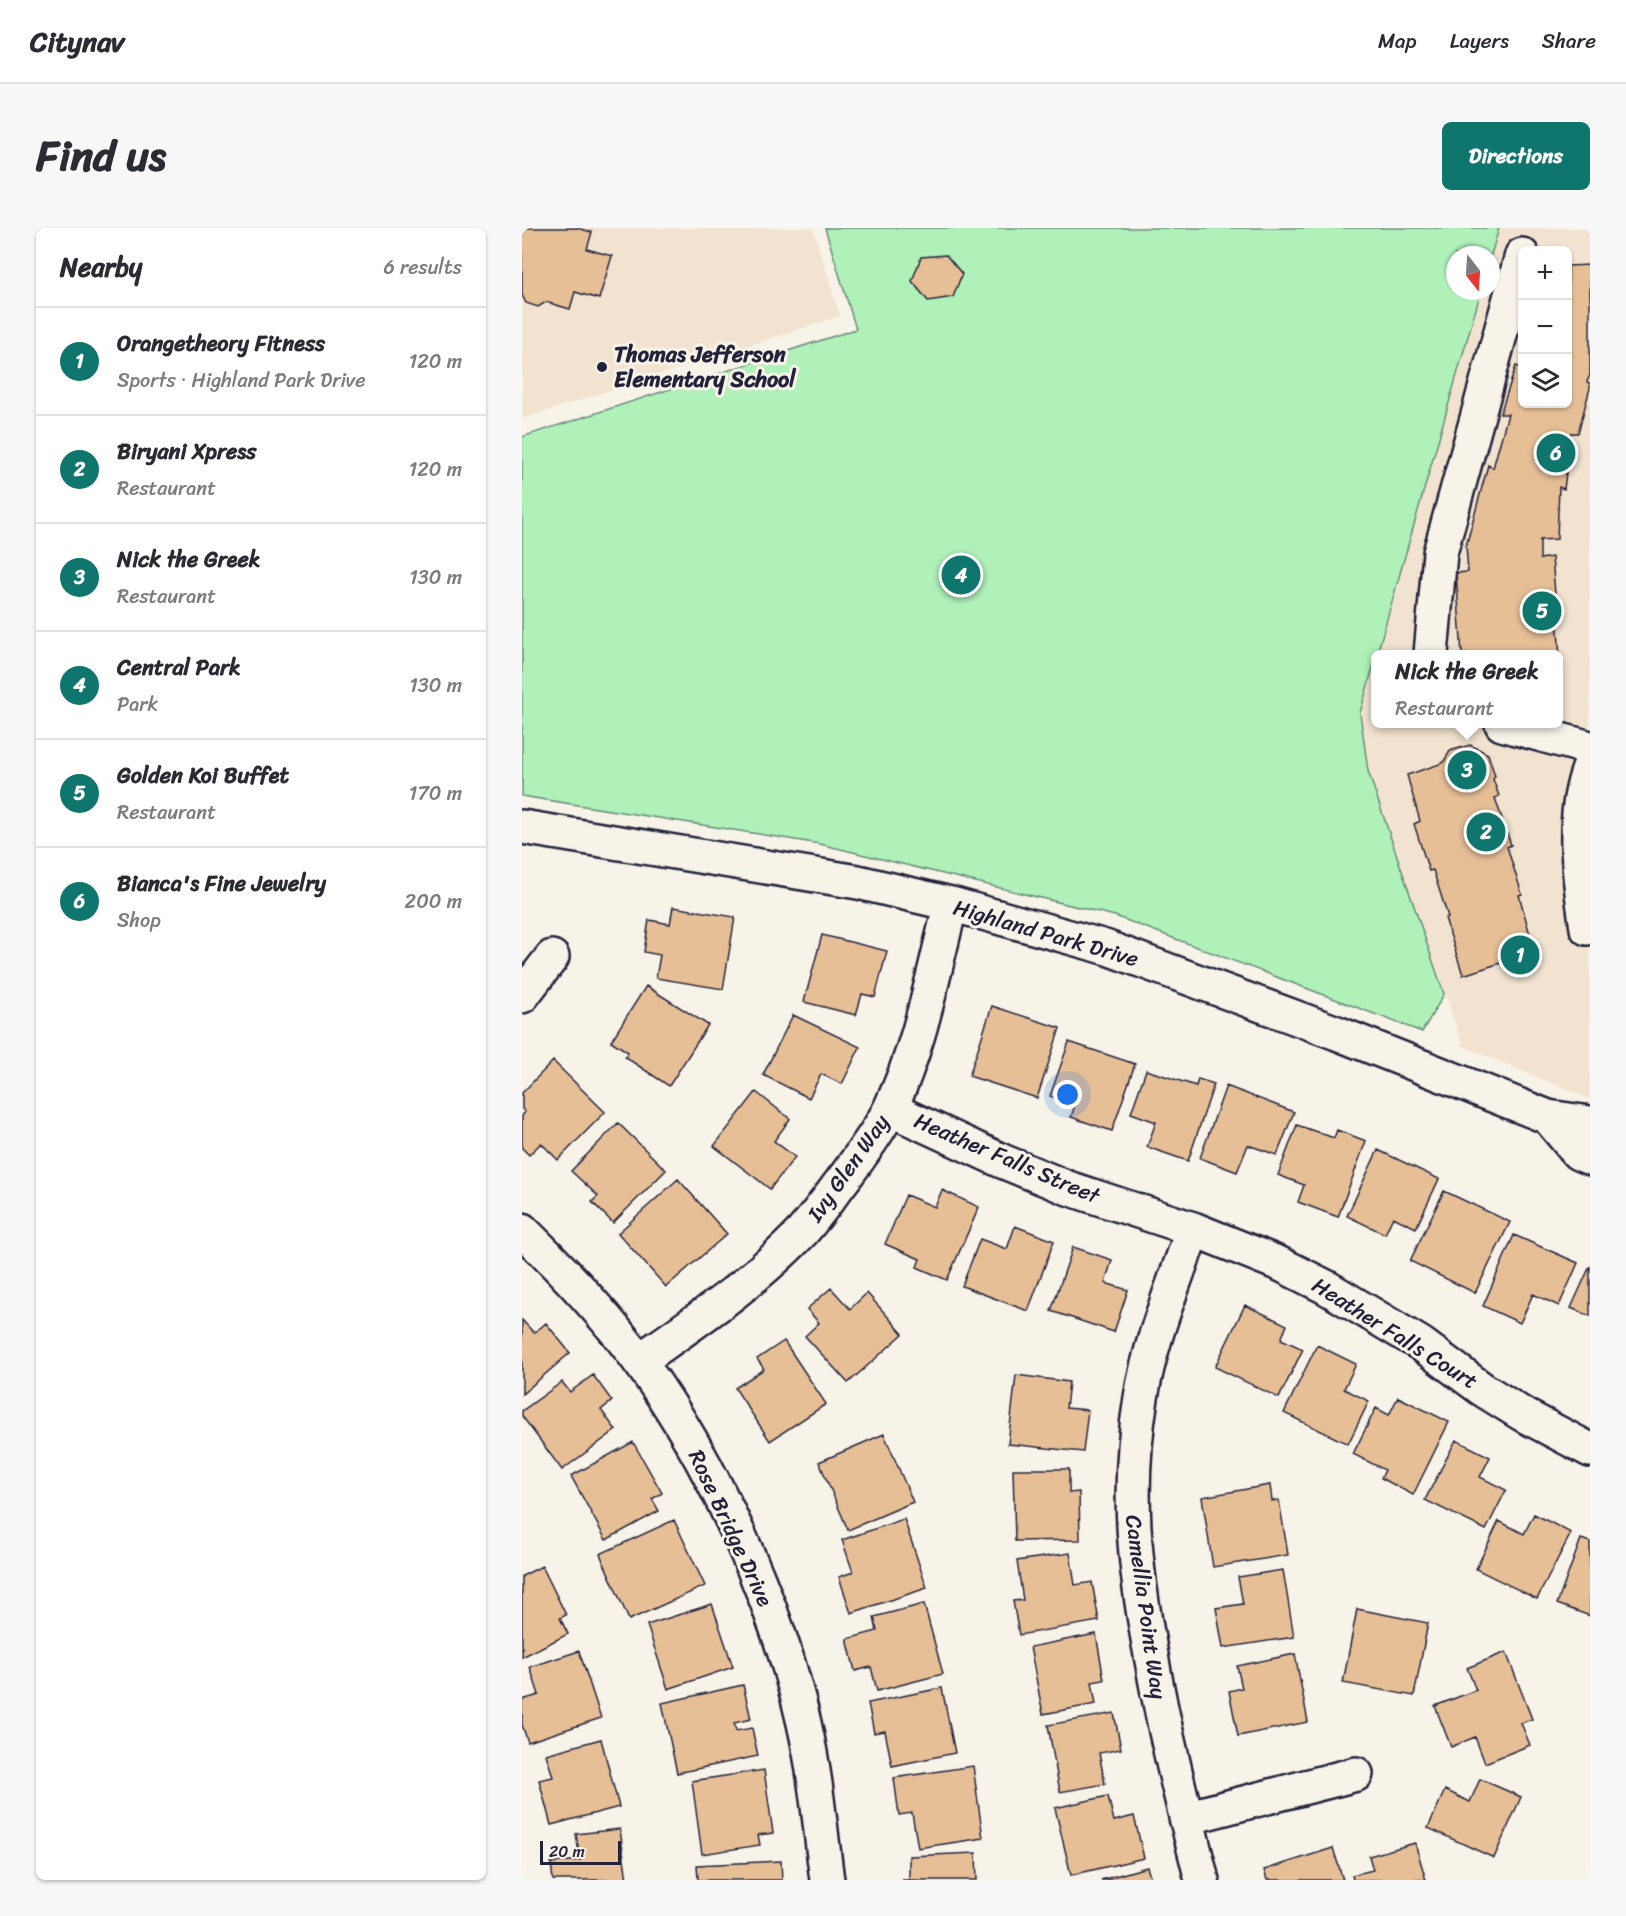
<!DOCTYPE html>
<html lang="en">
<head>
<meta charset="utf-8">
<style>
  :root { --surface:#fff; --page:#f7f7f7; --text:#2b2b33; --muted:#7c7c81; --line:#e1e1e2; --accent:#0f766e }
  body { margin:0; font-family:Sriracha,sans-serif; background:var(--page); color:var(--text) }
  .controls { position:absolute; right:18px; top:18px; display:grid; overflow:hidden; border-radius:9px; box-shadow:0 2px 4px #0004 }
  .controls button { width:54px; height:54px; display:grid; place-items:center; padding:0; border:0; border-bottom:2px solid var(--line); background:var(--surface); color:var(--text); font:30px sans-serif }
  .compass { position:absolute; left:924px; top:18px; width:54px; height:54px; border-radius:50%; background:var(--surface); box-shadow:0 2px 4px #0004; rotate:163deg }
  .scale { position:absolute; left:18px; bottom:15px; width:81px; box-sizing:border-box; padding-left:6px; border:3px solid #22223b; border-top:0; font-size:16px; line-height:21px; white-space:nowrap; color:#22223b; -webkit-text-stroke:4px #f7f3e8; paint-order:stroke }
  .you { position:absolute; left:546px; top:867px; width:21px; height:21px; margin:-15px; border:4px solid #fff; border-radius:50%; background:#1a73e8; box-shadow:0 0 0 9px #1a73e833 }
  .badge { display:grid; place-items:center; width:39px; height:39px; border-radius:50%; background:var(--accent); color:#fff; font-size:20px; font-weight:700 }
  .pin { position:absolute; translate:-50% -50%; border:3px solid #fff; box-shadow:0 2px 6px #0006 }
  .popup { position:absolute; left:849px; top:422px; width:192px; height:78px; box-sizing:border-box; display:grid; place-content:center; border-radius:9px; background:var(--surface); filter:drop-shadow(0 2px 4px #0005); font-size:20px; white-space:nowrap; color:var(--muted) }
  .popup b { font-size:22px; color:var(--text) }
  .popup::after { content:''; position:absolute; left:50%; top:100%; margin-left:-12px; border:12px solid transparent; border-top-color:var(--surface) }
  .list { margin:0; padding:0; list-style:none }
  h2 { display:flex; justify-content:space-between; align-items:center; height:78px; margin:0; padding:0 24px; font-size:26px }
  h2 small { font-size:20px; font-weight:400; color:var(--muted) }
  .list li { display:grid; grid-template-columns:39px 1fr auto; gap:18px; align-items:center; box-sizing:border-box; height:108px; padding:0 24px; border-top:2px solid var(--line) }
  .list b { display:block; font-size:22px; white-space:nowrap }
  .list p { margin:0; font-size:20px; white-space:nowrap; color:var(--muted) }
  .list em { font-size:20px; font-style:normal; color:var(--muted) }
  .icon { flex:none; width:33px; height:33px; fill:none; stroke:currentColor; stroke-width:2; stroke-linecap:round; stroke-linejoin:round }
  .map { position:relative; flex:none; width:1068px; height:1652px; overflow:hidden; border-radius:9px }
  header { display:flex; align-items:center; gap:36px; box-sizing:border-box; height:84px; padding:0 30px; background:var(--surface); border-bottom:2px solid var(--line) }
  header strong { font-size:28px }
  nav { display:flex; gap:33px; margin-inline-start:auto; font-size:21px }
  .intro { display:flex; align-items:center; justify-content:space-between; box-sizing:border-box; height:144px; padding:0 36px }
  h1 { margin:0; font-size:42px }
  .button { padding:15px 27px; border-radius:9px; background:var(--accent); color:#fff; font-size:21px; font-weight:700 }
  main { display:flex; gap:36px; padding:0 36px }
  aside { flex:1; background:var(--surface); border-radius:9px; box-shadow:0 2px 4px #0004 }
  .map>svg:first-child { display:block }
</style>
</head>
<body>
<header>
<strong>Citynav</strong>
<nav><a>Map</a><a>Layers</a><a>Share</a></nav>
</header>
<div class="intro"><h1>Find us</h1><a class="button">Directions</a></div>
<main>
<aside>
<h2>Nearby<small>6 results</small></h2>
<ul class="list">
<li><span class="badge">1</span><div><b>Orangetheory Fitness</b><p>Sports · Highland Park Drive</p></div><em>120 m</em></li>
<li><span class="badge">2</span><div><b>Biryani Xpress</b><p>Restaurant</p></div><em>120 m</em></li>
<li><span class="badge">3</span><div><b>Nick the Greek</b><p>Restaurant</p></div><em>130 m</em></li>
<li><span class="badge">4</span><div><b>Central Park</b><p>Park</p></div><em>130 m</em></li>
<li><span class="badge">5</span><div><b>Golden Koi Buffet</b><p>Restaurant</p></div><em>170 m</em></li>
<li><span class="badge">6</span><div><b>Bianca's Fine Jewelry</b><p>Shop</p></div><em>200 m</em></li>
</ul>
</aside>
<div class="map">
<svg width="1068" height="1652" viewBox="0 0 1068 1652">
  <rect width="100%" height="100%" fill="#f7f3e8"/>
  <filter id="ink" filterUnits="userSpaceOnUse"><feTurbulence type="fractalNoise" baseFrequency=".0167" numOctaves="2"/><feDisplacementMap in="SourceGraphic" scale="12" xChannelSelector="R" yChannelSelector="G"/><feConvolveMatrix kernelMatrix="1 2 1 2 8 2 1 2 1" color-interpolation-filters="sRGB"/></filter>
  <g filter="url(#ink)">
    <path fill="#f2e3d0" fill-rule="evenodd" d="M0,0H291L318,88L0,191Z
      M977,0H1068V871L941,818L846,543L838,485L853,432L854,496H1036V426H855L959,63H969V27ZM1000,22H1046V176H1000Z"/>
    <path fill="#aff1b9" stroke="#688a7a" stroke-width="1.5" d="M303,0H977L969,27H933V63H959L838,485L846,543L922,766L900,804L593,688L298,616L0,568V209L334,101Z"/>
    <path fill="#e7bf97" stroke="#22223b" stroke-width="1.5" d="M0,0H55L70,4L65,21L90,28L77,71L53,64L48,81L24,74L16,79L4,75L0,67Z
      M424,27L440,46L431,69L406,73L390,53L399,29Z
      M1068,37V147L1065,154L1068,155V160L1056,205H1049L1042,261L1037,259L1035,311L1018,312V331L1030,329L1038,428L940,426L934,345L946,344L944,318L966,237L971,240L986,186H978L994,138L1000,140V176H1046V38Z
      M948,517L966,526L973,548L971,551L977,568L973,570L989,617L985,619L1000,666L997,667L1010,714L1016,716L1019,731L1012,744L997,748L985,741L982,734L941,747L923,690L926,689L911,642L907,643L892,596L898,593L885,547L921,535L928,523Z
      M151,679L213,689L201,761L134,750L138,727L122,724L127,692L148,696Z
      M300,707L365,723L353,769L340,766L334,787L282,774Z
      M124,758L186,797L147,858L103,829L106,824L89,813Z
      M470,778L538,800L515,870L447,848Z
      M271,787L338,819L320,856L299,846L287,870L241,847Z
      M547,814L613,836L590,903L549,889L553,877L528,868Z
      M31,833L83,884L36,932L19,915L7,927L0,920V888L3,884L0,881V865Z
      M624,842L674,858L676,851L692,856L666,933L625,919L634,894L609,885Z
      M704,858L772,884L755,927L726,917L715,944L678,930Z
      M234,864L268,891L252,913L273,929L248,961L192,918Z
      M96,895L144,942L91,995L70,974L76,968L49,943Z
      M775,897L812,910L815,902L844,913L816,989L776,974L782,957L756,947Z
      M856,922L917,951L894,1000L871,989L863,1006L825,988Z
      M156,951L205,1006L144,1059L96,1005Z
      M420,962L457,979L425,1052L395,1039L398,1031L363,1016L384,967L413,979Z
      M922,963L988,994L953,1065L888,1033Z
      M493,998L532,1013L506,1083L440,1058L458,1011L485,1021Z
      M992,1007L1056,1035L1037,1078L1011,1066L998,1095L961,1078Z
      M551,1019L590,1032L583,1055L606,1062L592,1104L529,1083Z
      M1068,1038V1088L1049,1080Z
      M309,1060L328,1081L345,1065L381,1106L326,1155L283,1108L297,1095L285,1081Z
      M723,1077L765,1097L759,1111L781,1121L757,1170L693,1139Z
      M0,1092L12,1105L24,1095L48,1125L0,1166Z
      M262,1113L304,1176L248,1213L213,1160L242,1141L235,1131Z
      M795,1117L834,1136L822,1161L847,1173L826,1216L762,1185Z
      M71,1147L90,1173L79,1182L94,1202L40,1242L0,1188V1183L40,1154L48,1164Z
      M494,1147L547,1154L544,1180L566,1182L561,1224L486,1216Z
      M876,1169L927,1194L891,1267L859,1250L863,1242L831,1226L854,1180L867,1187Z
      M362,1206L391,1274L326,1302L297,1234Z
      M934,1212L968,1229L958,1249L984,1262L964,1302L903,1272Z
      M111,1214L140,1265L130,1271L137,1283L84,1312L49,1248Z
      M491,1241H547V1265L557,1264L558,1312L493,1313Z
      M748,1257L750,1273L757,1272L766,1327L691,1339L680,1269Z
      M1012,1286L1049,1305L1015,1371L954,1341L977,1293L1002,1306Z
      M382,1291L405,1360L329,1385L317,1349L331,1344L320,1312Z
      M152,1292L183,1358L107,1392L78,1326Z
      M1059,1311L1068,1314V1388L1035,1376Z
      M548,1325L553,1357L570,1354L577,1393L497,1407L491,1373L501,1372L495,1333Z
      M20,1338L44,1387L38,1390L46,1406L0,1429V1348Z
      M761,1342L772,1409L701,1420L694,1380L721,1376L716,1349Z
      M190,1376L211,1439L146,1461L125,1397Z
      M402,1376L421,1446L355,1463L349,1439L333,1443L325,1411L355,1403L352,1389Z
      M835,1381L906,1395L892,1468L821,1455Z
      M574,1406L582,1452L570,1454L574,1476L521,1486L508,1419Z
      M57,1423L79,1490L6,1514L0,1497V1472L17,1467L8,1439Z
      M984,1424L1010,1491L999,1495L1008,1517L963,1535L953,1509L929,1519L913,1478L954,1462L945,1440Z
      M773,1426L786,1494L716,1508L707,1463L720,1460L715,1438Z
      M221,1457L229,1491L212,1495L214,1503L230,1500L236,1528L155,1545L140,1475Z
      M420,1460L433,1525L370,1538L363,1503L352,1505L346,1475Z
      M592,1485L599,1521L577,1525L583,1556L538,1564L526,1497Z
      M79,1511L97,1579L29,1597L17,1552L31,1549L24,1526Z
      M451,1538L461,1610L396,1620L390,1585L377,1587L372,1550Z
      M242,1542L251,1605L236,1607L238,1617L180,1626L170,1553Z
      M958,1551L999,1569L972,1630L906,1600L923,1562L948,1574Z
      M586,1568L592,1593L612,1588L622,1630L549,1647L533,1580Z
      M98,1601L105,1652H31L29,1635L58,1632L54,1606Z
      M893,1615L904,1652H831L830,1647L851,1642L847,1628Z
      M811,1620L821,1652H745L742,1642Z
      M454,1625L455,1652H380H387V1628Z
      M259,1633L260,1652H176L175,1637Z
      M625,1639L629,1652H579Z"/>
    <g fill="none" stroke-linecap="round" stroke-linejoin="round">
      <defs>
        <path id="minor" d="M909,426L918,325L1000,27
          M980,496L1068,520
          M0,599L336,654L429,676L583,719L815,805L1026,889L1068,895
          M1065,700C1057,648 1048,588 1068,538
          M0,768L30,729
          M368,881L480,933L546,960L671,1001L758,1036L804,1059L899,1116L960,1161L1000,1186L1068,1222
          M1026,889L1056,925L1068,930
          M671,1001C652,1057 628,1112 619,1170C604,1260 612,1338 629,1427C642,1503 661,1577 680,1652
          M0,1002C42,1043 83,1086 118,1134C190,1233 255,1375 282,1495C294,1547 298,1599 305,1652
          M117,1133C174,1093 234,1053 281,1003C296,986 309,967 323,949C339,927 356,905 368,881C399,816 411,745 429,676
          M664,1590L834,1546"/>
      </defs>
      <use href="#minor" stroke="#22223b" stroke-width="38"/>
      <use href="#minor" stroke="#f7f3e8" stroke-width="33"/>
    </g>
  </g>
  <circle fill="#22223b" stroke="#f7f3e8" stroke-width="2" cx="80" cy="139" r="6"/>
  <g text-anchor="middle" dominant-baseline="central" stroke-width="6" stroke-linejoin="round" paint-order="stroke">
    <g font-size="22" font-weight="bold" fill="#22223b" stroke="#f7f3e8" text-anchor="start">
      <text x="92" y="126">Thomas Jefferson<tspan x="92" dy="25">Elementary School</tspan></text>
    </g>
    <g font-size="22" fill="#22223b" stroke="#f7f3e8">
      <text transform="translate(524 705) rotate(16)">Highland Park Drive</text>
      <text transform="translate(485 930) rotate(23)">Heather Falls Street</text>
      <text transform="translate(326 940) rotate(-55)">Ivy Glen Way</text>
      <text transform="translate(873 1105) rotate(32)">Heather Falls Court</text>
      <text transform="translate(209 1300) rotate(65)">Rose Bridge Drive</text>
      <text transform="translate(624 1379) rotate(82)">Camellia Point Way</text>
    </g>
  </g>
</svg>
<div class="controls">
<button>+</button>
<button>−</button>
<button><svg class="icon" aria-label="layers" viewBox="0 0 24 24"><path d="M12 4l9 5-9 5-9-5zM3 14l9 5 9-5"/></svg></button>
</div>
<svg class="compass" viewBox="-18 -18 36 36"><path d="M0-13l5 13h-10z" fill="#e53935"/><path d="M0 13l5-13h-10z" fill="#7c7c81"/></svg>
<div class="scale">20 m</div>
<div class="you"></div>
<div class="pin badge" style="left:998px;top:727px">1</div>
<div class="pin badge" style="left:964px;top:604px">2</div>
<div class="pin badge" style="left:945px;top:542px">3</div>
<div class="popup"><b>Nick the Greek</b>Restaurant</div>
<div class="pin badge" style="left:439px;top:347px">4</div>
<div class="pin badge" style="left:1020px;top:383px">5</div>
<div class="pin badge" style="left:1034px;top:225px">6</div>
</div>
</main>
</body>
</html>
